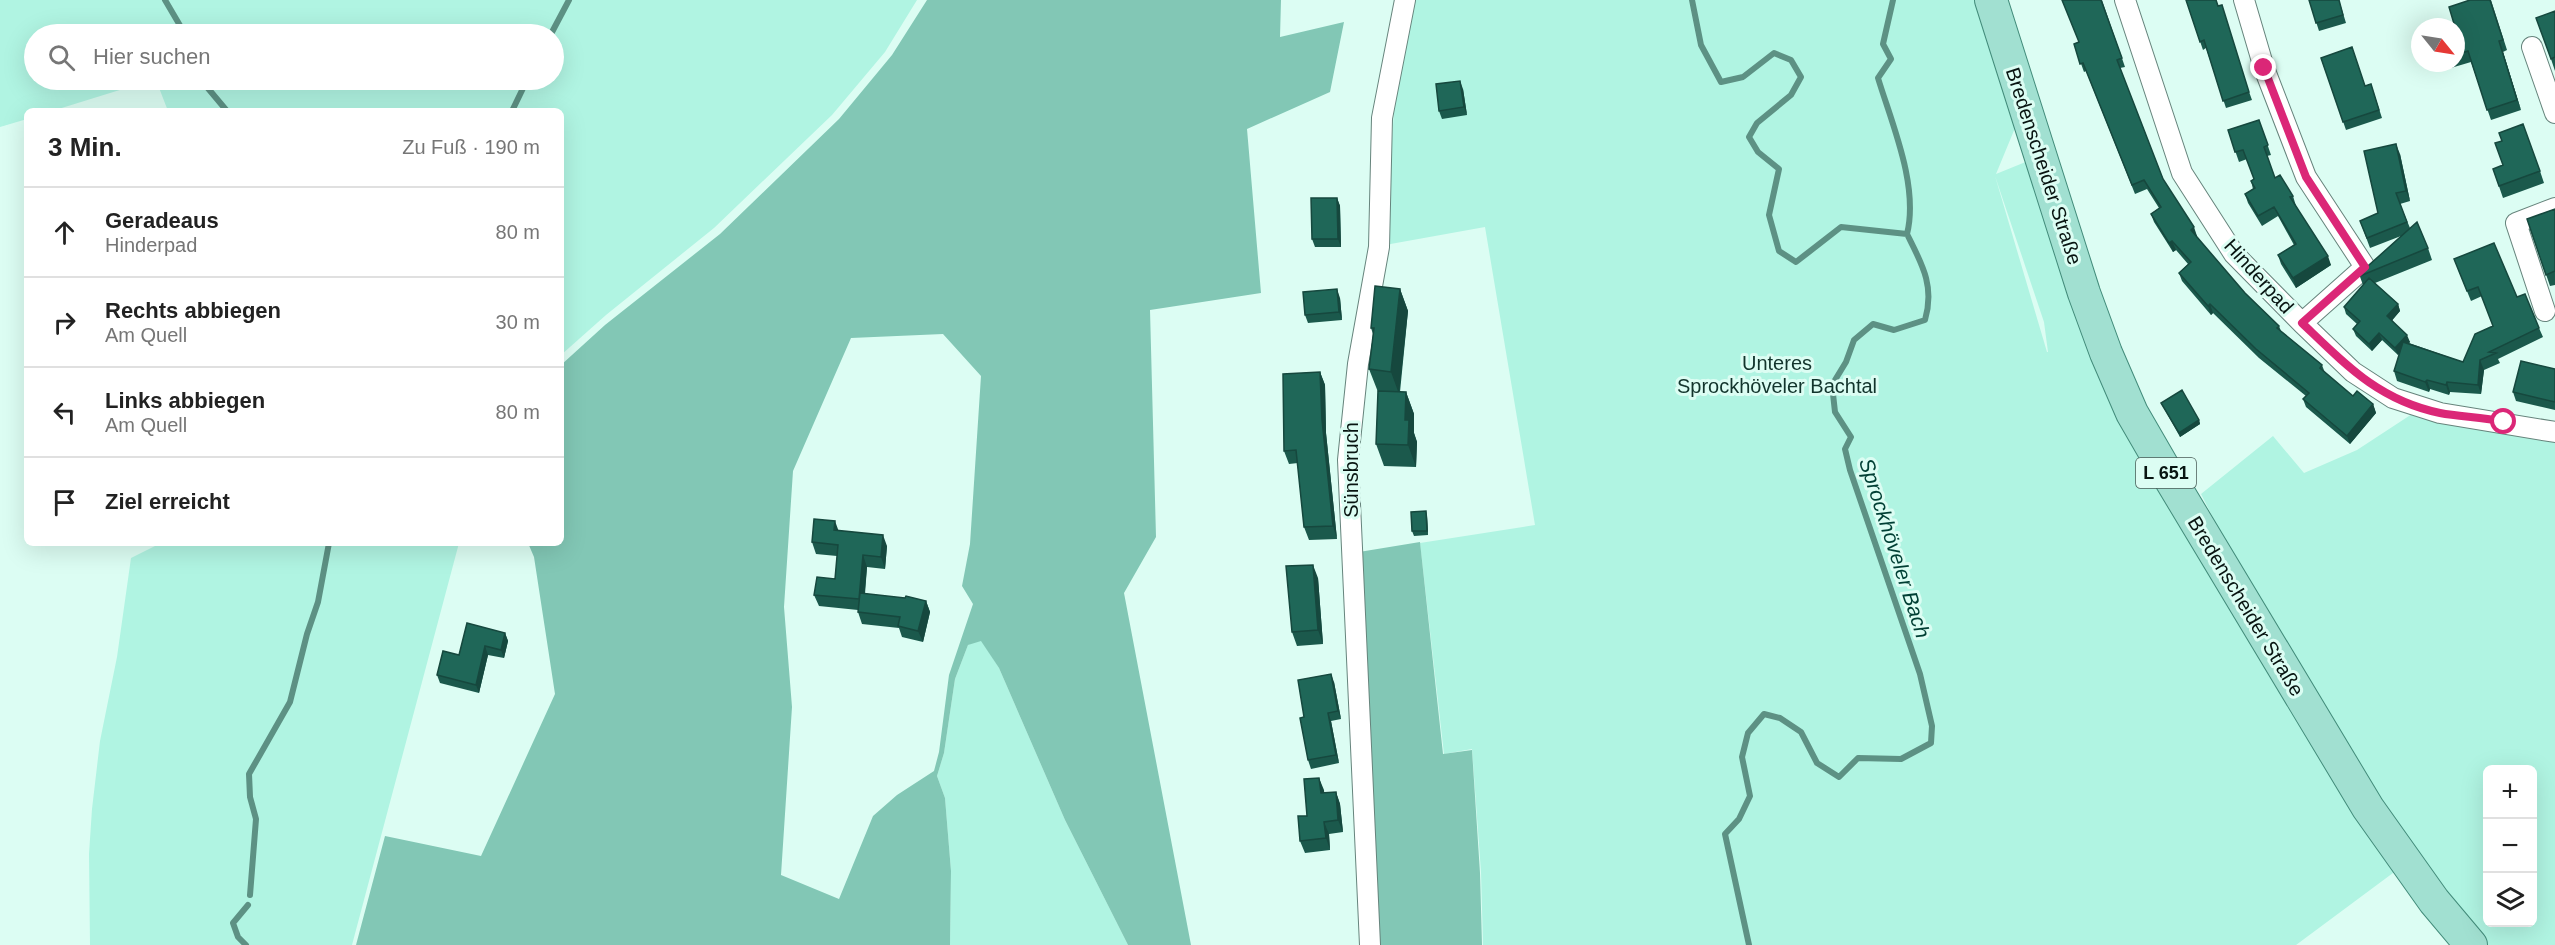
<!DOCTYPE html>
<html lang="de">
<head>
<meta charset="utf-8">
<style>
  :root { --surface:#fff; --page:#f2f2f2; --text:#222; --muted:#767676; --line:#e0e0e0 }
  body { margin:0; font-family:Arial,sans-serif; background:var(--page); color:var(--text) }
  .controls { position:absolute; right:18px; bottom:18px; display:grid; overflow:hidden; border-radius:9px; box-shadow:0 6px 24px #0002 }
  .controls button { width:54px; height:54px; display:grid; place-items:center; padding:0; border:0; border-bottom:2px solid var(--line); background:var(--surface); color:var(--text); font:30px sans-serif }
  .compass { position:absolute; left:2411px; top:18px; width:54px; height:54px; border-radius:50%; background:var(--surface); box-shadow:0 6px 24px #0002; rotate:120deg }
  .stop { position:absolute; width:18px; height:18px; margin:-14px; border:4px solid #db2777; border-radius:50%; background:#fff }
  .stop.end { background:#db2777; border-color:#fff; box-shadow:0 2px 6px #0008 }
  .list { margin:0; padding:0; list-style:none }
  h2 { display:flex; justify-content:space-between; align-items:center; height:78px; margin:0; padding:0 24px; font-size:26px }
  h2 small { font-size:20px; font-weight:400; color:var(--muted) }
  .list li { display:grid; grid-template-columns:39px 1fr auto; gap:18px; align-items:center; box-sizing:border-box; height:90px; padding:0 24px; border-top:2px solid var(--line) }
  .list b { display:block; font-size:22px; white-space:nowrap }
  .list p { margin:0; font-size:20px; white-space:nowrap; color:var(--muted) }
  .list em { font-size:20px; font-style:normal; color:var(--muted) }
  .icon { flex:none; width:33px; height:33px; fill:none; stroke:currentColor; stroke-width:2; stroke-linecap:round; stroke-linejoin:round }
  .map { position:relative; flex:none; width:2555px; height:945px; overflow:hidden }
  .search { position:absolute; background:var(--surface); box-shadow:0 6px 24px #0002; left:24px; top:24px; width:540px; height:66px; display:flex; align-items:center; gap:15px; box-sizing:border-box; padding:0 21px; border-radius:33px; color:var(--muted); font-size:22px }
  .panel { position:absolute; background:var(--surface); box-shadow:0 6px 24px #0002; left:24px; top:108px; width:540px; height:438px; border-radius:9px }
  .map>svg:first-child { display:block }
</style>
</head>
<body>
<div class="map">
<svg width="2555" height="945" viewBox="0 0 2555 945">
  <rect width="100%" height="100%" fill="#dcfdf3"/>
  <path fill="#b0f4e2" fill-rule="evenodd" d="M0,0H917L885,52L832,115L714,228L606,315L561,355V111H168L156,80H554V34H34V80H152L52,111H27V119L0,127Z
    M1409,0H1980L2015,120V128L1996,174L2028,161L2072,294L2397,870L2296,945H1483L1481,872L1472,749L1444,754L1420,543L1535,525L1485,227L1385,245L1397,66ZM1995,176L2044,322L2048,352H2047Z
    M2412,414L2555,437V945H2486L2372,791L2252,595L2201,494L2273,436L2304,473L2357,450ZM2488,770H2532V922H2488Z
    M161,543H459L352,945H90L89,854L92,809L100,741L117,657L131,558Z
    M976,641H982L999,668L1065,820L1128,945H950L951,871L945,798L937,776L944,753L955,679L968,645Z"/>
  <path fill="#82c7b5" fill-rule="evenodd" d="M927,0H1281L1280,37L1344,22L1330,92L1247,129L1261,293L1150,310L1156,537L1124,593L1191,945H1128L1065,820L999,668L981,641L968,645L955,679L944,753L937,776L945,798L951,871L950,945H356L385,836L481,856L555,694L534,557L528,543H561V365L605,325L720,234L839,119L892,55ZM943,334L981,376L970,544L962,586L973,604L949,675L939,752L934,771L897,795L873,816L839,899L781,875L792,707L784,607L793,471L851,338Z
    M1420,542L1443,754L1472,750L1480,873L1482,945H1370L1359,552Z"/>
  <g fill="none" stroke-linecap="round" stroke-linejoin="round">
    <path stroke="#5d9184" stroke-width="6" d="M165,0L185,34
      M1692,0L1701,45L1721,82L1743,77L1774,53L1791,60L1801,77L1791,95L1757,123L1749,137L1758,152L1779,169L1769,215L1779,251L1796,262L1841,227L1907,234C1922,264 1935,286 1925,320L1894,330L1873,324L1854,340L1846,362L1832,385L1835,412L1851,437L1845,449L1850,470L1920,674L1932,726L1931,743L1901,759L1858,758L1839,777L1817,763L1801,732L1780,718L1764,714L1748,733L1742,757L1750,796L1739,819L1725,834L1749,945
      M1893,0L1883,44L1891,59L1878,78C1892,124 1919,186 1907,234
      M551,34L569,0
      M201,80L227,111
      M512,111L527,80
      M250,895L256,819L250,797L249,774L290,702L307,634L318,602L329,543
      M246,945L238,937L233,923L248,905"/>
    <defs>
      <path id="minor" d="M2125,0L2182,173L2234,254L2302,323L2353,372L2393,398L2440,413L2555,432
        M2244,0L2264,68L2306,177L2365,267L2302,323
        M2532,47L2555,113
        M2545,311L2516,223L2555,208
        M1370,945L1348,460L1358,364L1379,247L1382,118L1405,0"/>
      <path id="primary" d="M1991,0L2084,293L2106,353L2132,413L2169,477L2368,808L2434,901L2471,945"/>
    </defs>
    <use href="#minor" stroke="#66847c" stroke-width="22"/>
    <use href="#primary" stroke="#428b7a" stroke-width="34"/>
    <use href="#minor" stroke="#fff" stroke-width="20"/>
    <use href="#primary" stroke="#a1e0d1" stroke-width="32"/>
  </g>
  <path fill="#1b594c" d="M2102,0L2125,67L2120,68L2163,179L2197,236H2196L2245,293L2279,326L2281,331L2322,365L2325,373L2353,396L2373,404L2376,413L2350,444L2306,407L2303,399L2306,396L2259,358L2213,313L2211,315L2182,281L2179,273L2188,264L2176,250L2173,252L2154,222L2151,214L2159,208L2147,189L2135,194L2086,71L2084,72L2074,44L2079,42Z
    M2186,0H2216L2252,100L2226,108L2206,48L2203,50Z
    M2309,0H2339L2346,23L2319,31Z
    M2470,0H2491L2507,50L2503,52L2521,110L2491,120L2471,62L2444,70L2441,63H2456V27Z
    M2555,11V71L2551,59Z
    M2321,58L2365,86L2371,84L2382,118L2346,130Z
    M1463,89L1467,115L1442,119L1439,111Z
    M2259,120L2271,155L2267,156L2275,178L2293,196L2296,206L2331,265L2296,288L2281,264L2278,255L2294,245L2278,216L2262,226L2248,203L2245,194L2253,189L2251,181L2254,179L2247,159L2239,162L2228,130Z
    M2400,154L2410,201L2400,204L2410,228L2428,248L2432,260L2375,283L2398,304L2400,311L2392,320L2410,342L2409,343L2463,362L2493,326L2482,296L2471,301L2458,269L2517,297L2539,328L2543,337L2498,359L2500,363L2484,370L2481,394L2450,392L2449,395L2430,389L2429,392L2397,381L2394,371L2400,353L2398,355L2382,340L2372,351L2356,336L2353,329L2357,324L2346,314L2344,307L2363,285L2359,274L2401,236L2370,248L2360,221L2378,213Z
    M2493,169L2540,171L2544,183L2503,198Z
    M1337,198L1340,206L1341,247H1315L1312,239Z
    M2555,209V285L2550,286L2527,219Z
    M1400,289L1408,311L1400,392H1406L1414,414V433L1417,442L1416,467L1384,466L1376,444L1378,392L1369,369L1373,334L1371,328Z
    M1340,298L1342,320L1308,323L1305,315Z
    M2555,369V410L2516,401L2513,392Z
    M1320,372L1325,385L1326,433L1337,539L1309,540L1304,527L1298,463L1289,464L1284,451Z
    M2161,403L2199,420L2200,424L2180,437Z
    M1427,515L1428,535L1414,536L1412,531Z
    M838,530L887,546L885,569L867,567L865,594L926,601L930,612L923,642L902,637L899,628L862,624L858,612V610L819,606L814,595L835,579L837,556L816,554L812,542Z
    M1318,578L1323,644L1297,646L1292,632Z
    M505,633L508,641L504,658L488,655L479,693L440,683L437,675L459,655Z
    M1334,682L1341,719L1331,721L1339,763L1311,769L1308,760L1304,717Z
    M1319,778L1324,793L1336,792L1340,804L1343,832L1329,834L1330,850L1305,853L1300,841Z"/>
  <path fill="#16483e" d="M2499,41L2503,52L2521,110L2517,100Z
    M1460,81L1463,89L1467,115L1464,107Z
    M2396,144L2400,154L2410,201L2406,191Z
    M1337,198L1340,206L1341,247L1338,239Z
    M2194,227L2197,236L2194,238L2191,230Z
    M2172,241L2176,250L2173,252L2169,243Z
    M2328,256L2331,265L2296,288L2293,278Z
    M1337,289L1340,298L1342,320L1339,312Z
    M1400,289L1408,311L1399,394L1391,372Z
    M2210,304L2213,313L2211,315L2208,306Z
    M2398,304L2400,311L2390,323L2387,316Z
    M2379,333L2382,340L2372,351L2369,344Z
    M2407,335L2410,342L2398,355L2395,348Z
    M2480,360L2484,370L2481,394L2478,385Z
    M1320,372L1325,385L1326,433L1337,539L1333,526L1322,420Z
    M2427,380L2430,389L2429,392L2425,382Z
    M2447,382L2450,392L2449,395L2446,385Z
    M1406,392L1414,414V433L1417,442L1416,467L1408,445L1405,420Z
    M2373,404L2376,413L2350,444L2347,436Z
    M2199,420L2200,424L2180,437L2179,433Z
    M1426,511L1427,515L1428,535L1427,531Z
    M835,521L839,532L834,530Z
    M883,535L887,546L885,569L881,557Z
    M863,555L867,567L863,611L859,599Z
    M1313,565L1318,578L1323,644L1318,630Z
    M926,601L930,612L923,642L918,631Z
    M505,633L508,641L504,658L501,650Z
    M485,646L488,655L479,693L476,685Z
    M1331,674L1334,682L1341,719L1338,711Z
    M1328,713L1331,721L1339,763L1336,755Z
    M1319,778L1324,790L1325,805L1321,793Z
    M1336,792L1340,804L1343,832L1338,820Z
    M1324,822L1329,834L1330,850L1326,838Z"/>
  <path fill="#1f6758" stroke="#16483e" stroke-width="1.5" d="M2062,0H2101L2122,58L2117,60L2163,179L2194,227L2191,230L2245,293L2279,326L2277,328L2322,365L2320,368L2353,396L2357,391L2373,404L2347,436L2303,399L2309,393L2256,349L2210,304L2208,306L2179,273L2191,262L2172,241L2169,243L2151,214L2161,207L2144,180L2132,185L2083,63L2080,64L2074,44L2079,42Z
    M2186,0H2216L2218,6L2222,5L2249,92L2223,101L2204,40L2200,42Z
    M2309,0H2339L2343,15L2316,23Z
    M2470,0H2490L2503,40L2499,41L2517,100L2487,110L2468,51L2456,55V27H2455L2449,7Z
    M2555,11V57L2551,59L2536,18Z
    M2352,47L2365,86L2371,84L2379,110L2343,122L2321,58Z
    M1460,81L1464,107L1439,111L1436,84Z
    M2259,120L2268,145L2264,147L2275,178L2280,175L2293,196L2290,197L2328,256L2293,278L2278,255L2296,244L2274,207L2258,216L2245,194L2255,188L2251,181L2254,179L2243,150L2235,152L2228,130Z
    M2523,124L2540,171L2499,186L2493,169L2503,165L2495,143L2502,141L2499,133Z
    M2396,144L2406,191L2396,193L2407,222L2367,238L2360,221L2378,213L2364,151Z
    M1311,198H1337L1338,239H1312Z
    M2555,209V271L2546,275L2527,219Z
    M2417,222L2428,248L2360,276L2359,274Z
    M2494,243L2517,297L2525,294L2539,328L2489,352L2496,353L2480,360L2478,385L2447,382L2446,385L2427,380L2425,382L2394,371L2403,342L2463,362L2475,334L2493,326L2478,287L2467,291L2454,259Z
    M2369,278L2398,304L2387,316L2407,335L2395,348L2379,333L2369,344L2353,329L2360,321L2344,307Z
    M1375,286L1400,289L1391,372L1369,369L1374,328H1371Z
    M1337,289L1339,312L1305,315L1303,292Z
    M2521,361L2555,369V402L2513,392Z
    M1320,372L1322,420L1333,526L1304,527L1296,450L1284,451L1283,374Z
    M2182,390L2199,420L2179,433L2161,403Z
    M1378,391L1406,392L1405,420H1409L1408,445L1376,444Z
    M1426,511L1427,531H1412L1411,512Z
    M814,519L835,521L834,530L883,535L881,557L863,555L859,599L814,595L817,577L835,579L838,545L812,542Z
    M1313,565L1318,630L1292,632L1286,566Z
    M860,593L905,598L906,596L926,601L918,631L898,626L900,617L858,612Z
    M467,623L505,633L501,650L485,646L476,685L437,675L443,651L459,655Z
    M1331,674L1338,711L1328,713L1336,755L1308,760L1300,718L1304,717L1298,680Z
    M1319,778L1321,793L1336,792L1338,820L1324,822L1326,838L1300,841L1298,816H1307L1304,779Z"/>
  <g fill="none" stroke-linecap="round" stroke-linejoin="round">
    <path stroke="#db2777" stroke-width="8" d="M2264,68L2306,177L2365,267L2302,323C2345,364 2378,400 2440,413C2461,417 2483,417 2504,422"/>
  </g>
  <g text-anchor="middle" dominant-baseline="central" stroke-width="6" stroke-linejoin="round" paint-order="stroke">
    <rect fill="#dcfdf3" stroke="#485a55" stroke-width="1.5" x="2136" y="458" width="60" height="30" rx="4.5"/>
    <g font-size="18" font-weight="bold" fill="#081411">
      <text x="2166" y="473">L 651</text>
    </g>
    <g font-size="20" fill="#081411" stroke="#dcfdf3">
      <text transform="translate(2044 166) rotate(72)">Bredenscheider Straße</text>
      <text transform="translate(2259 276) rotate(48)">Hinderpad</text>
      <text transform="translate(1351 470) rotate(-90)">Sünsbruch</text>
      <text transform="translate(2246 606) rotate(59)">Bredenscheider Straße</text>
    </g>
    <g font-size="20" fill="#12342c" stroke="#dcfdf3">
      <text x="1777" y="363">Unteres<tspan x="1777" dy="23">Sprockhöveler Bachtal</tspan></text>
    </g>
    <g font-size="21" font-style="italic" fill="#003f34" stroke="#dcfdf3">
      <text transform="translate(1895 548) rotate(72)">Sprockhöveler Bach</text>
    </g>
  </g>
</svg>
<div class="controls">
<button>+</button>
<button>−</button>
<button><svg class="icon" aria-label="layers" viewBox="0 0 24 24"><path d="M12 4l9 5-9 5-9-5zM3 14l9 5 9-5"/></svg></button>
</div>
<svg class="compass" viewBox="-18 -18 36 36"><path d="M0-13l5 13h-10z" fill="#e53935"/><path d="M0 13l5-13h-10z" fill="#767676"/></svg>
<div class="stop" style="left:2504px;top:422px"></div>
<div class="stop end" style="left:2264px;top:68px"></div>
<div class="search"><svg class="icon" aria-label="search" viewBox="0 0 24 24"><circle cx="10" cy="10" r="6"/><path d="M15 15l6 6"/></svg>Hier suchen</div>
<section class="panel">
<h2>3 Min.<small>Zu Fuß · 190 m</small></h2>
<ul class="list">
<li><svg class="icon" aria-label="ahead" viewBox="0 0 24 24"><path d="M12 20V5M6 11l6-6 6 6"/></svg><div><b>Geradeaus</b><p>Hinderpad</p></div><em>80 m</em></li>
<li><svg class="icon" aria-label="right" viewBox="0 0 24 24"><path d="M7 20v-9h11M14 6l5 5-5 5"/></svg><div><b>Rechts abbiegen</b><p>Am Quell</p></div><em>30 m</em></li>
<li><svg class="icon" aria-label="left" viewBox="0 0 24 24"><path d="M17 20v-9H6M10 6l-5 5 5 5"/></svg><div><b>Links abbiegen</b><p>Am Quell</p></div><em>80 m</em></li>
<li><svg class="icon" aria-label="arrive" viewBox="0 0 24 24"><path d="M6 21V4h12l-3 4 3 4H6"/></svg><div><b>Ziel erreicht</b></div></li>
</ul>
</section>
</div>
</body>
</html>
